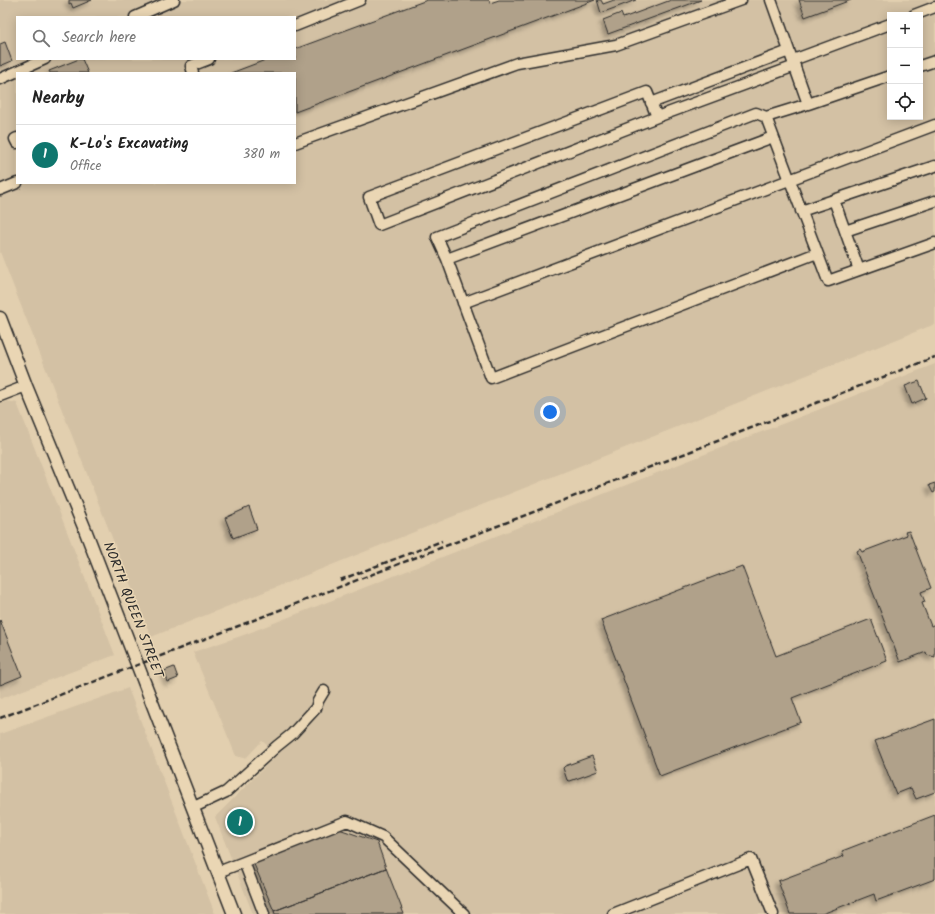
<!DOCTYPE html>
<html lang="en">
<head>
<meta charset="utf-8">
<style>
  :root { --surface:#fff; --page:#f6f6f6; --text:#222; --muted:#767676; --line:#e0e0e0; --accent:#0f766e }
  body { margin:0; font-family:Kalam,sans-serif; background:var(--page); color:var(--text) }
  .controls { position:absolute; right:12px; top:12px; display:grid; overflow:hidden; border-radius:0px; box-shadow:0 2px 10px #0003 }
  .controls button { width:36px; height:36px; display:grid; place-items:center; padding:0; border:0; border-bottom:1px solid var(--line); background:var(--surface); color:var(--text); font:20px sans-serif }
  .you { position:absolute; left:550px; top:412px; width:14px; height:14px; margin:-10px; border:3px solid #fff; border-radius:50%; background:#1a73e8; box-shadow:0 0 0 6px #1a73e833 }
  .badge { display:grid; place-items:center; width:26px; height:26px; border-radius:50%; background:var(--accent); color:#fff; font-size:13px; font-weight:700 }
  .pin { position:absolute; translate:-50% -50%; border:2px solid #fff; box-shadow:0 1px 4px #0006 }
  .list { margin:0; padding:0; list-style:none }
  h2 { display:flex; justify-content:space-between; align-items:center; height:52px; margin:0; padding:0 16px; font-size:17px }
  h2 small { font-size:13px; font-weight:400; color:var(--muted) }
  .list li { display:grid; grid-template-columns:26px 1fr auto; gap:12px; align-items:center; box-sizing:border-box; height:60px; padding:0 16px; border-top:1px solid var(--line) }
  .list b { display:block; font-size:15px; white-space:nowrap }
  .list p { margin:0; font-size:13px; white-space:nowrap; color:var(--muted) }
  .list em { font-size:13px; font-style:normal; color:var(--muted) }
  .icon { flex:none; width:22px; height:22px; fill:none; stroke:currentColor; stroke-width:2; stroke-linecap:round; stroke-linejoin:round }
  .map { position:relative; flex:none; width:935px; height:914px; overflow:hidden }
  .search { position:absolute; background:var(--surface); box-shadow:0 2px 10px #0003; left:16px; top:16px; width:280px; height:44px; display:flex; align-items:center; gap:10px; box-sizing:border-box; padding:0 14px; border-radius:0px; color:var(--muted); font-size:15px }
  .panel { position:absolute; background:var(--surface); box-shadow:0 2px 10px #0003; left:16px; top:72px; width:280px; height:112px; border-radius:0px }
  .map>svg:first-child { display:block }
</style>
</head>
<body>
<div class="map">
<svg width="935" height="914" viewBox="0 0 935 914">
  <defs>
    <filter id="shadow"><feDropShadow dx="-3.5" dy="3.5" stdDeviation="2" flood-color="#0004"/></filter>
  </defs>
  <rect width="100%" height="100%" fill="#e2cfaf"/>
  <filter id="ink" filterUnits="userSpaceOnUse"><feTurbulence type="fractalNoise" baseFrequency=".025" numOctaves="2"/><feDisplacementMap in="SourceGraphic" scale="8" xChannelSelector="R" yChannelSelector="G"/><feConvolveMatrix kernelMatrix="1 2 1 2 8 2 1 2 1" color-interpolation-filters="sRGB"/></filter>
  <g filter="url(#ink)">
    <path fill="#d3c1a4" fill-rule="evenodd" d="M0,0H935V324L151,637L0,252ZM890,15H920V117H890ZM17,17H295V59H17ZM17,73H295V183H17Z
      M935,364V914H253L215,817L278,754L262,741L247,757L243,758L236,756L193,652L241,636Z
      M7,401L17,403L115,655L0,699V404Z
      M128,688L215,914H0V734Z"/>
    <path fill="#b0a18a" stroke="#2b2b2b" filter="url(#shadow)" d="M69,0H92L73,8L71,3L69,4Z
      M427,0H489L490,3L499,0H595L295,112V73H231L268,59H295V49Z
      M597,0H601L603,4L614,0H636L601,13Z
      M671,0H701L608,34L603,20L621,13L623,18Z
      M799,0H851L805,17Z
      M5,42L12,61L0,66V44Z
      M79,59H82L88,73H50L49,71Z
      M919,381L926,398L912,404L905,386Z
      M935,483V492L933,493L929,485Z
      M249,507L257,529L233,538L225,518Z
      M909,531L931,588L921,592L925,602L922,603L931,626L935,624V657L927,655L926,652L900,662L857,551L860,549L862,552L907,535L905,532Z
      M742,566L776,656L871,619L887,661L792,698L801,722L660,776L601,620Z
      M0,620L22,676L0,685Z
      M174,667L178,678L168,682L164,671Z
      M935,719V792L916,799L911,788L896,794L875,741Z
      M592,756L598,771L570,781L567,780L563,768L565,766Z
      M935,815V879L876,901L874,894L822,914H790L778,881L844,856L842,851Z
      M339,829L377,842L386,868L274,911L253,862Z
      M386,868L404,914H275L274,911Z"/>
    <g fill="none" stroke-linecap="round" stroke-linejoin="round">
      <defs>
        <path id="minor" d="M771,0L808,104L766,117L828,281L935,243
          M914,15L935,7
          M135,17L174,0
          M295,26L360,0
          M793,60L890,24
          M920,66L935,61
          M193,73L191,66L209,59
          M0,79L45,59
          M651,103L789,51
          M808,104L890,76
          M657,117L647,92L369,197L379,225L657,117L795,66
          M766,117L756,113L437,237L447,259L773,137
          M17,138L15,139L17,143
          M295,143L517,63L616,45L741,0
          M0,190L17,183
          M834,200L859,270
          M801,211L935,166
          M845,231L935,201
          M447,259L491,378L817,253
          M463,303L935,125
          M0,396L26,386
          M194,807L226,792L277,746L292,734L316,708L318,701L324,691
          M244,862L347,821L383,837L464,914
          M218,872L244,862L264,914
          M613,914L751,859L773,914"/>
        <path id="major" d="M0,318L26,386L84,527L234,914"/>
      </defs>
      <use href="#minor" stroke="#2b2b2b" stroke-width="13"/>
      <use href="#major" stroke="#2b2b2b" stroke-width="15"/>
      <use href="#minor" stroke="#ead6b4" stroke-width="10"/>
      <use href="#major" stroke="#ead6b4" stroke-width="12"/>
      <path stroke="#2b2b2b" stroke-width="2.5" stroke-dasharray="6 3" stroke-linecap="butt" d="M340,580L442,541
        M0,718L935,357"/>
    </g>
  </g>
  <g text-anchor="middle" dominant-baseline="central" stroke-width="3" stroke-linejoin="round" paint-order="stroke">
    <g font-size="14" fill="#2b2b2b" stroke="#ead6b4">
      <text transform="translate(133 610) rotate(69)">NORTH QUEEN STREET</text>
    </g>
  </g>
</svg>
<div class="controls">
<button>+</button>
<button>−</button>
<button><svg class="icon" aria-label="locate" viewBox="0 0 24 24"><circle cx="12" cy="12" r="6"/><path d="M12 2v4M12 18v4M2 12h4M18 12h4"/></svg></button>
</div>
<div class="you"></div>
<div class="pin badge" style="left:240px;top:822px">1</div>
<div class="search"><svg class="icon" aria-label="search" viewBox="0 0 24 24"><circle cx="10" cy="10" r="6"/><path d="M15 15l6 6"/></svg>Search here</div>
<section class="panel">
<h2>Nearby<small></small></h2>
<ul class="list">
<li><span class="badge">1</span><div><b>K-Lo's Excavating</b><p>Office</p></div><em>380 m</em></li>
</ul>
</section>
</div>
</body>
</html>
